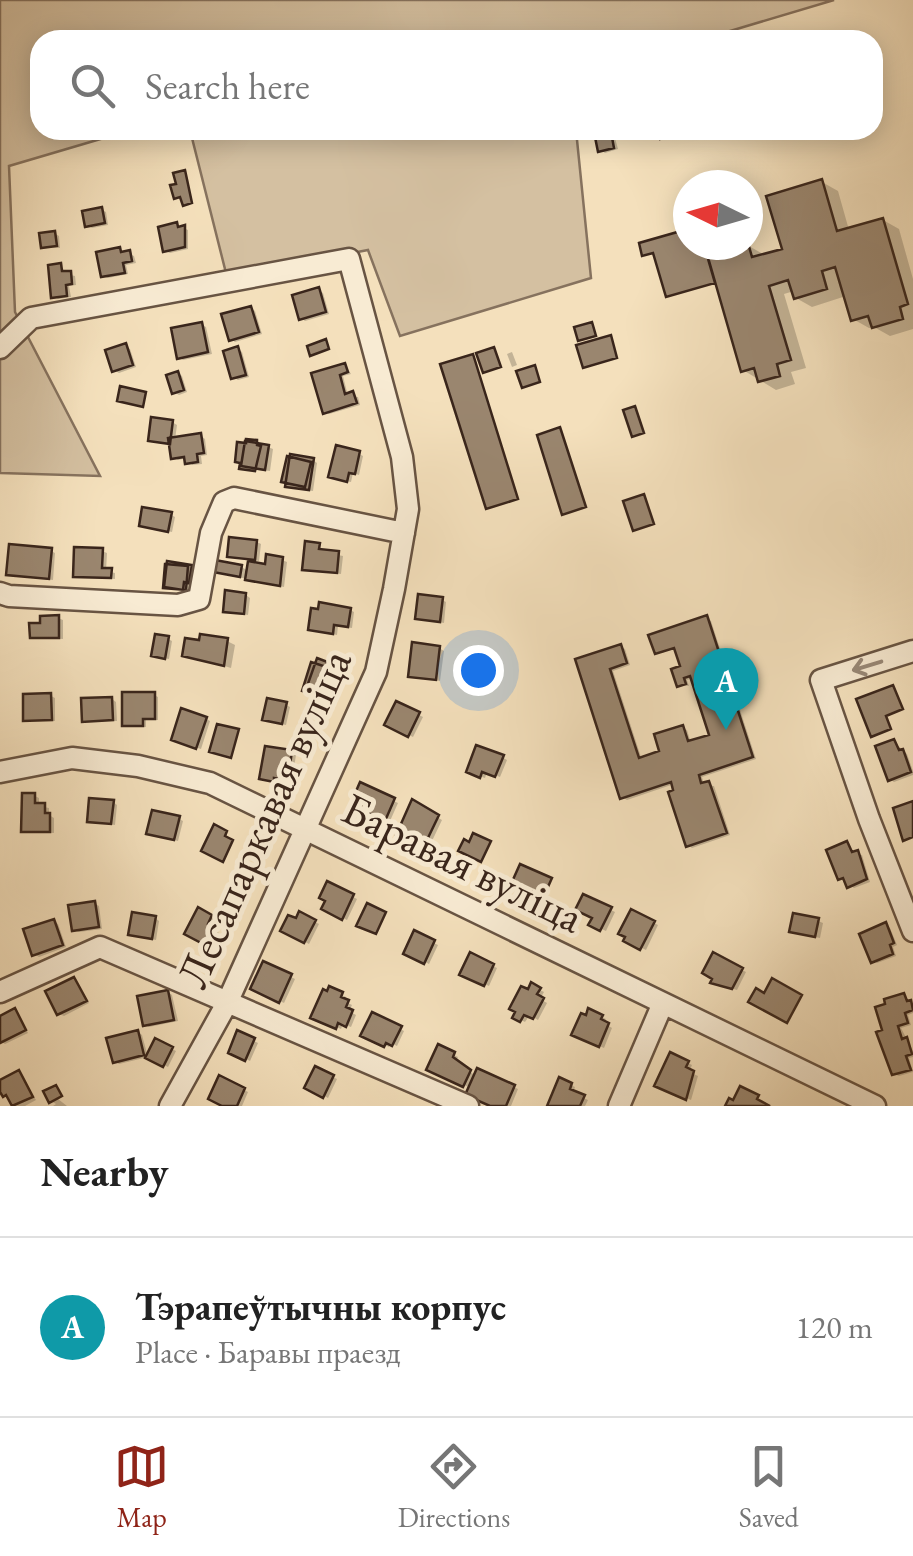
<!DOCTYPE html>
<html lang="en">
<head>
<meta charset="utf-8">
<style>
  :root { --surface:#fff; --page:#f2f2f2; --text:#222; --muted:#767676; --line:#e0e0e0; --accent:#8f2418 }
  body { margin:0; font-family:"EB Garamond",serif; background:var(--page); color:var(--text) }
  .compass { position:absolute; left:673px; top:170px; width:90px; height:90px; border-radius:50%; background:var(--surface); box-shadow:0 5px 25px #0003; rotate:275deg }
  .you { position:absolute; left:478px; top:670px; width:35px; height:35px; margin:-25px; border:8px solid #fff; border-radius:50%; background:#1a73e8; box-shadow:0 0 0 15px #1a73e833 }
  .badge { display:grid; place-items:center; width:65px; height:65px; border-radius:50%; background:var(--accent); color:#fff; font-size:32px; font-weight:700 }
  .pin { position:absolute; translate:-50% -82px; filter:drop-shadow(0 2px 5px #0008) }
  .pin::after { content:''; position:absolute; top:52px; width:35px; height:30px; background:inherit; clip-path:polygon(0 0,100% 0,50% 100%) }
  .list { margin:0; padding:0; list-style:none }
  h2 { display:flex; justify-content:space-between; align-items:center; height:130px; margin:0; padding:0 40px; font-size:42px }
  h2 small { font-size:32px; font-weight:400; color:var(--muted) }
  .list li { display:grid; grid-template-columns:65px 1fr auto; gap:30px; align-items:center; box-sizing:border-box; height:180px; padding:0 40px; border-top:2px solid var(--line) }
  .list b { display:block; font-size:38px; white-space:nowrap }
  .list p { margin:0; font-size:32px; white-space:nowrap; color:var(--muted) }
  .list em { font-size:32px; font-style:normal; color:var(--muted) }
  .icon { flex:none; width:55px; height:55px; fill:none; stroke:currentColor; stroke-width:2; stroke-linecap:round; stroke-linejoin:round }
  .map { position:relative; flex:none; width:913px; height:1106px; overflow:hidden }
  .search { position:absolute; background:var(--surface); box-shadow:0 5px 25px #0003; left:30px; right:30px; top:30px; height:110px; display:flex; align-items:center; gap:25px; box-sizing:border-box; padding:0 35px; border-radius:30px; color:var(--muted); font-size:38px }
  .sheet { height:310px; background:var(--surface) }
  nav { display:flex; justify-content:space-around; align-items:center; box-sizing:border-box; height:140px; border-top:2px solid var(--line); background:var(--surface); font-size:28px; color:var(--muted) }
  nav a { display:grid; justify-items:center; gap:5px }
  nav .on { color:var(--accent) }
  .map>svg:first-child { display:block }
</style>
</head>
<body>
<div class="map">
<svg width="913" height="1106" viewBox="0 0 913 1106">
  <rect width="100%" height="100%" fill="#f4e0bc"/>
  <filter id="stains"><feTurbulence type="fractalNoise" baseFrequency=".002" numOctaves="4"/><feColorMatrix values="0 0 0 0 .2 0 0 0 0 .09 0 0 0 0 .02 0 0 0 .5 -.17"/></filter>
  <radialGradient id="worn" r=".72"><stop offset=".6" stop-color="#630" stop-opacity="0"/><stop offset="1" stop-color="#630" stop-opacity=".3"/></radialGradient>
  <path fill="#d4c0a1" stroke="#86725e" stroke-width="2.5" d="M0,0H834L700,40H40V130H131L9,166L15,312L100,476L0,473Z
    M190,130H576L591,278L400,336L368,250L227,277Z"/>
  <path fill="#0003" d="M610,135L615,138L618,149L605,153L601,150Z
    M822,182L838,191L849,230L883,220L899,229L913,279V329L890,336L874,327L869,328L853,319L846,296L812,307L796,298L794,291L784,294L806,368L791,372L795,384L776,390L743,370L718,282L669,296L656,252L644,254L688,231V245H705L708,257L747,245L763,254L785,250Z
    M102,210L106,212L108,225L92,228L87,225Z
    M177,225L188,230V249L170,253L165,251Z
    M54,233L59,236L60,248L43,247Z
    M120,250L134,256L136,263L126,265L128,274L108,278L103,276Z
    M61,266L66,274L75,276L76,285L69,286L71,297L58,299L54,296Z
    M318,290L323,293L329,314L305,321L301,318Z
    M251,308L255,311L262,334L235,342L231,339Z
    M202,325L206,327L212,354L183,360L179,357Z
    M125,346L130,349L136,367L119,373L114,370Z
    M238,349L242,352L249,377L238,380L233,377Z
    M512,352L517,365L512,367L507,354Z
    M345,365L351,374L343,376L348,396L358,397L360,405L329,414L325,412L314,375Z
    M178,373L182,376L187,392L179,395L174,392Z
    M172,422L177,425L175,440L201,436L205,439L207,455L201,456L202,464L192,465L187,458L178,460L174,457L172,445L150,440Z
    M268,447L273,449L270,471L242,468Z
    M359,454L363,456L359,475L353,473L351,482L335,479Z
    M313,460L317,463L313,491L292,488Z
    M171,515L175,517L172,532L142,525Z
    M257,542L261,544L259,561L230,556Z
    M319,545L323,552L343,556L341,574L305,569Z
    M51,551L55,553L53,580L9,574Z
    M102,551L107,553L106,571L115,573V579L76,576Z
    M282,560L287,562L284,587L220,573L241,567L249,571Z
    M191,567L195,569L190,591L166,587Z
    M246,595L250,598L248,615L225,611Z
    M442,600L446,602L444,623L418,618Z
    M350,610L354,612L352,628L338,626L337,635L310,629L320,612Z
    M58,618L63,620V639L32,637Z
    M707,618L711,621L756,759L702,777L704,785L714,786L730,835L692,848L688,845L674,784L627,800L622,797L578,661L621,647L625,649L630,665L613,671L642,760L662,753L682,728L687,730L691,743L712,736L693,678L687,680L689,686L679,685L683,668L677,650L661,655L686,647Z
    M168,639L172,641L169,659L158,657Z
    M227,641L235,645L231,668L185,654Z
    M439,648L444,651L440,681L411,676Z
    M319,662L342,671L331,700L309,692Z
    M154,695L158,697V720H146V727L124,725Z
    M51,696L55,698V721L26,719Z
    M112,699L116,702L117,721L85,720Z
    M397,704L423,717L413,737L387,724Z
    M286,705L290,707L286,725L269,721Z
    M206,719L210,721L201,749L178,742Z
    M894,742L907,754L913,771V775L894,782L890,779Z
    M291,753L296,755L293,774L284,773L283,780L279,779L278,782L262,778Z
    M502,757L507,760L500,777L487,772L485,778L473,774Z
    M361,786L398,803L390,821L353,804Z
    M35,796L39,798V806L49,808V815L54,818V833L24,831Z
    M113,802L117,805L115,825L89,821Z
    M413,803L442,820L432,841L422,836L419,843L399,834Z
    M179,819L183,821L178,841L153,835Z
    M847,844L855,854L862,855L870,882L854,888L840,878Z
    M328,884L357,899L347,920L324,908Z
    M584,897L615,912L606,931L591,924L595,917Z
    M94,903L99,906L102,929L79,932L74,930Z
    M199,911L215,919L211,928L219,933L212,946L188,933Z
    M632,912L658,925L646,950L626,940Z
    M301,915L319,924L309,944L283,930L297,922Z
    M155,918L159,921L156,940L131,934Z
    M54,921L58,924L66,947L39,957L34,954Z
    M818,921L823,923L820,938L796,933Z
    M886,925L890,928L897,945L893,947L896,956L877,963L873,961Z
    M415,934L438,945L429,964L406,952Z
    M471,956L497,968L489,986L462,974Z
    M714,956L746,972L737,990L717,984Z
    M264,964L295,979L284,1003L253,988Z
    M74,979L89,1003L64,1016L59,1014Z
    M532,986L544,992L540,999L547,1003L538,1020L530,1015L525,1022L515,1017Z
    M330,989L346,997L344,1001L352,1005L349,1011L356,1015L351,1027L343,1024L341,1029L314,1017Z
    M168,992L172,995L178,1021L149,1027L145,1025Z
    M904,996L913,1003V1013L908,1015L911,1025L901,1028L913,1051V1057L909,1058L913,1072L899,1076L894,1074L885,1032L888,1006Z
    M15,1011L28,1033L5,1044L0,1041V1018Z
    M590,1012L606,1019L604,1023L612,1028L604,1048L574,1034Z
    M373,1015L404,1031L397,1046L391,1043L389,1047L363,1035Z
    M138,1032L142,1035L148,1057L119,1064L115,1061Z
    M239,1034L258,1043L250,1061L231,1052Z
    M156,1041L176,1051L168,1067L148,1057Z
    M439,1048L458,1057L456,1062L476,1076L478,1071L518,1089L511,1106H494L475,1090L430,1069Z
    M671,1055L692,1065L689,1072L698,1076L691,1100L658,1085Z
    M316,1069L337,1079L328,1098L308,1087Z
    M18,1073L36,1100L25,1106H15L0,1085Z
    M220,1078L248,1092L242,1106H227Z
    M560,1080L575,1087L573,1093L588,1100L585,1106H549Z
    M57,1088L62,1097L58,1099L67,1106H53L56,1104L51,1101Z"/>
  <path fill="#9a866f" stroke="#39251b" stroke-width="2.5" d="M658,130H695L660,139Z
    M611,132L614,148L598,152L595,137Z
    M185,170L192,203L183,206L180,197L174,199L170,185L176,184L173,173Z
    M822,179L837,231L883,218L908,304L900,307L903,319L872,328L868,316L851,321L835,267L822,271L827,289L794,299L788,280L769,286L791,360L777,364L780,376L758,382L754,368L741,372L707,254L748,243L752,257L782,249L766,196Z
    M102,207L105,223L85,227L82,211Z
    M177,222L178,227L185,225V247L163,252L158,227Z
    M688,229V245H704L715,283L666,297L653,253L642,256L639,243Z
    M55,231L57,246L41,248L39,233Z
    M120,247L121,252L130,250L132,261L123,263L125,273L101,277L96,252Z
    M61,263L62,271H71L72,284L66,285L67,296L51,298L48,265Z
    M319,287L326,312L299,320L292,295Z
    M251,306L259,332L229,341L221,314Z
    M202,322L208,352L177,359L171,328Z
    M592,322L596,336L578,341L574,327Z
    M611,335L617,358L583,368L576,345Z
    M326,339L329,349L310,356L307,346Z
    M126,343L133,365L112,372L105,350Z
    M238,346L246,375L231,379L223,351Z
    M494,347L501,367L483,373L476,353Z
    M473,354L518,499L486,509L440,364Z
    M345,363L348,372L340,375L345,394L353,391L357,403L323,414L311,373Z
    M535,365L540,382L522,388L516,371Z
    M178,371L184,390L172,394L166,375Z
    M120,386L146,392L143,407L117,401Z
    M635,406L644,433L632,437L623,410Z
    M151,417L173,420L170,444L148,441Z
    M560,427L586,507L562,515L537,435Z
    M201,433L204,453L197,454L198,462L185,464L184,457L171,459L168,438Z
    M246,439L257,440V445L261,446L255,471L239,469L240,463L235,462L237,442L246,443Z
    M245,441L269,445L265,470L241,466Z
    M336,445L360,451L355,474L349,473L347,482L328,477Z
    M290,454L314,458L309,490L285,487Z
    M287,456L311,462L305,487L281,482Z
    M644,494L654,524L633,531L623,501Z
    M142,507L172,512L168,532L139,526Z
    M229,537L257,540L255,560L227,557Z
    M305,541L320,543L319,549L339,551L337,573L302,570Z
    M9,544L52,548L49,579L6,575Z
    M74,547L103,548L102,568H112L111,578L73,577Z
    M266,554L283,557L280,586L245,580L248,561L265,564Z
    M215,560L242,565L240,577L213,572Z
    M167,561L192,565L189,583L184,582L183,590L164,587Z
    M165,564L188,566L186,590L163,588Z
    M225,590L246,593L244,614L223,612Z
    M418,594L443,597L440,622L415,619Z
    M319,602L351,608L348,627L334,625L333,634L308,630L311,608L318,609Z
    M59,615V638H30L29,623H40V616Z
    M707,615L753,757L699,775L701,783L709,781L727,833L686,847L668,792L673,790L671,782L620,799L575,659L621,644L627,663L610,669L639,758L659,751L654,734L683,725L688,741L709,735L690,676L684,678L686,684L677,687L671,669L680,666L674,648L655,654L648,635Z
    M155,634L169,636L165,659L151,656Z
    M200,634L228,638L224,666L182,656L185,638L199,640Z
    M412,642L440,646L436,680L408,677Z
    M317,658L338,666L326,700L305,692Z
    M311,662L336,670L326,699L302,691Z
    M893,685L903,709L886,716L891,729L871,737L856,699Z
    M122,692H155V719H143V726H122Z
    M51,693L52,720L23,721V694Z
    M112,697L113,720L82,722L81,698Z
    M267,698L287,702L282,724L262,720Z
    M396,701L420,712L408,737L384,725Z
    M181,708L207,717L196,749L171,740Z
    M217,724L239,729L231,758L209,752Z
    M894,739L899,750L903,749L911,772L888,781L875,746Z
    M476,745L504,755L495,777L482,772L480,778L466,772Z
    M265,746L292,750L289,774L280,772L279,779L274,778V782L259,779Z
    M360,782L395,798L385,821L350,805Z
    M22,793H35V803H45V813H50V832H21Z
    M89,798L114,800L111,824L87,822Z
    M412,799L439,815L427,840L417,836L414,843L396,835Z
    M913,801V837L903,841L893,808Z
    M152,810L180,816L174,840L146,834Z
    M214,824L227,831L225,836L233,840L223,862L201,851Z
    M473,833L491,841L481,862L458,851L464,839L469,842Z
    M847,841L852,852L858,850L867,879L847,888L843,878L838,880L826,850Z
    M520,864L552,878L543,898L511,884Z
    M327,881L354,894L342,920L321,909L325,901L319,898Z
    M583,894L612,907L600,931L588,925L592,918L575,910Z
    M95,901L99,927L72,931L68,905Z
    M367,903L386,912L376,934L356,926Z
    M198,907L212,915L208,924L216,928L207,946L184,934Z
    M631,909L655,921L640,950L623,941L625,937L618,934Z
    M299,911L316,920L304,943L280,931L288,915L296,918Z
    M132,912L156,916L152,939L128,935Z
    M793,913L819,918L815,937L789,932Z
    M54,919L63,945L32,956L23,929Z
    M886,922L894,943L890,945L893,954L871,963L859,934Z
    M414,930L435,940L424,964L403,954Z
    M470,952L494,964L484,986L459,975Z
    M713,952L743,968L732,989L710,983L712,979L702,973Z
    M263,961L292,974L279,1003L250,989Z
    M74,977L87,1001L57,1015L45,991Z
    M772,978L802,995L787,1023L748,1002L756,988L764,993Z
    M531,982L541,988L537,994L544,998L533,1019L524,1015L520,1022L512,1018L515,1012L509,1009L521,986L528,989Z
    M329,986L343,992L341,997L349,1000L346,1007L353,1010L346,1027L338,1023L336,1029L310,1018L323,989L327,991Z
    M168,990L174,1020L143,1026L137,996Z
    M904,993L907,1001L911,1000L913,1010L905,1013L908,1023L898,1026L902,1039L907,1037L912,1054L906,1056L911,1070L892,1075L876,1032L882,1030L875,1007L885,1004L884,999Z
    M15,1008L26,1030L0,1043V1016Z
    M588,1008L603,1015L601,1019L609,1023L599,1047L571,1035L581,1013L586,1015Z
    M372,1012L402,1026L392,1046L386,1043L384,1047L360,1036Z
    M138,1030L144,1055L113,1063L106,1038Z
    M237,1030L255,1038L245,1061L228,1053Z
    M155,1038L173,1047L163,1067L145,1058Z
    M438,1044L455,1052L453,1057L471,1070L463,1087L426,1070Z
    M670,1052L689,1061L686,1067L694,1071L686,1100L654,1086Z
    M315,1066L334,1075L323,1098L304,1088Z
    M477,1068L515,1085L506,1106H490L465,1095Z
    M19,1070L33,1097L12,1106L6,1095L3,1097L0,1092V1080Z
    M219,1075L245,1088L237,1106H222L208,1099Z
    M559,1077L572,1083L570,1089L585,1095L580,1106H547Z
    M56,1085L62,1096L49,1103L43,1091Z
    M740,1086L759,1095L757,1099L770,1106H725L729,1098L733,1100Z"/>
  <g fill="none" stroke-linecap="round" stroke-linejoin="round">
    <defs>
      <path id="minor" d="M0,348L31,318L349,259L402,457L408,509L394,589L376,672L227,1003L170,1106
        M0,593L9,596L178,605L199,599L211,533L224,502L234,498L404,533
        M913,651L821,680L869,819L913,931
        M0,772L72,758L138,766L210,783L875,1106
        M0,992L100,947L468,1106
        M619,1106L663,1003"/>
    </defs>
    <use href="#minor" stroke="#685443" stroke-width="25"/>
    <use href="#minor" stroke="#f8ebd3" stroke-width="20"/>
  </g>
  <defs><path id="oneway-shaft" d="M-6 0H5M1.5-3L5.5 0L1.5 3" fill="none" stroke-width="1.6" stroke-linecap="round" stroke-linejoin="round" transform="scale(2.5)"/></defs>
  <use stroke="#988877" href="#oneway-shaft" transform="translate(867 666) rotate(163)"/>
  <g text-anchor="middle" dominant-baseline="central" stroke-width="10" stroke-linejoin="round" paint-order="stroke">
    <g font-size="45" fill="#39251b" stroke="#f8ebd3">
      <text transform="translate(263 818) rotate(-66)">Лесапаркавая вуліца</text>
      <text transform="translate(463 862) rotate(26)">Баравая вуліца</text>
    </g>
  </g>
  <rect width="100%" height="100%" filter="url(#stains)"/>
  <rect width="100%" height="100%" fill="url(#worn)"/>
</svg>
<svg class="compass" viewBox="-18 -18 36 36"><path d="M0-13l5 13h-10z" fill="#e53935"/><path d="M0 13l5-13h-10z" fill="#767676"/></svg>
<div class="you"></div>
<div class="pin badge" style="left:726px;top:730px;background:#0f9aa8">A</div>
<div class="search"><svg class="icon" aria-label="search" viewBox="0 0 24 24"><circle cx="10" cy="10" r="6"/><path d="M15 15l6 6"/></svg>Search here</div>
</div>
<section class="sheet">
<h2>Nearby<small></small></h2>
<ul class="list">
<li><span class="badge" style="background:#0f9aa8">A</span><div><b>Тэрапеўтычны корпус</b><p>Place · Баравы праезд</p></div><em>120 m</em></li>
</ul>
</section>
<nav>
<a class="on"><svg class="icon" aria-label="map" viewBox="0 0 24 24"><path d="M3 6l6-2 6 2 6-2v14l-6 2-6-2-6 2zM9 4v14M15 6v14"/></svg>Map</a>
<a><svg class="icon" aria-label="directions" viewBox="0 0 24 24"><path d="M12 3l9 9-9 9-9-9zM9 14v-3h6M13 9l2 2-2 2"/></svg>Directions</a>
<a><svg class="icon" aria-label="saved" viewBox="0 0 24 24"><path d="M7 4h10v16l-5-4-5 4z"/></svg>Saved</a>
</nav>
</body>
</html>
